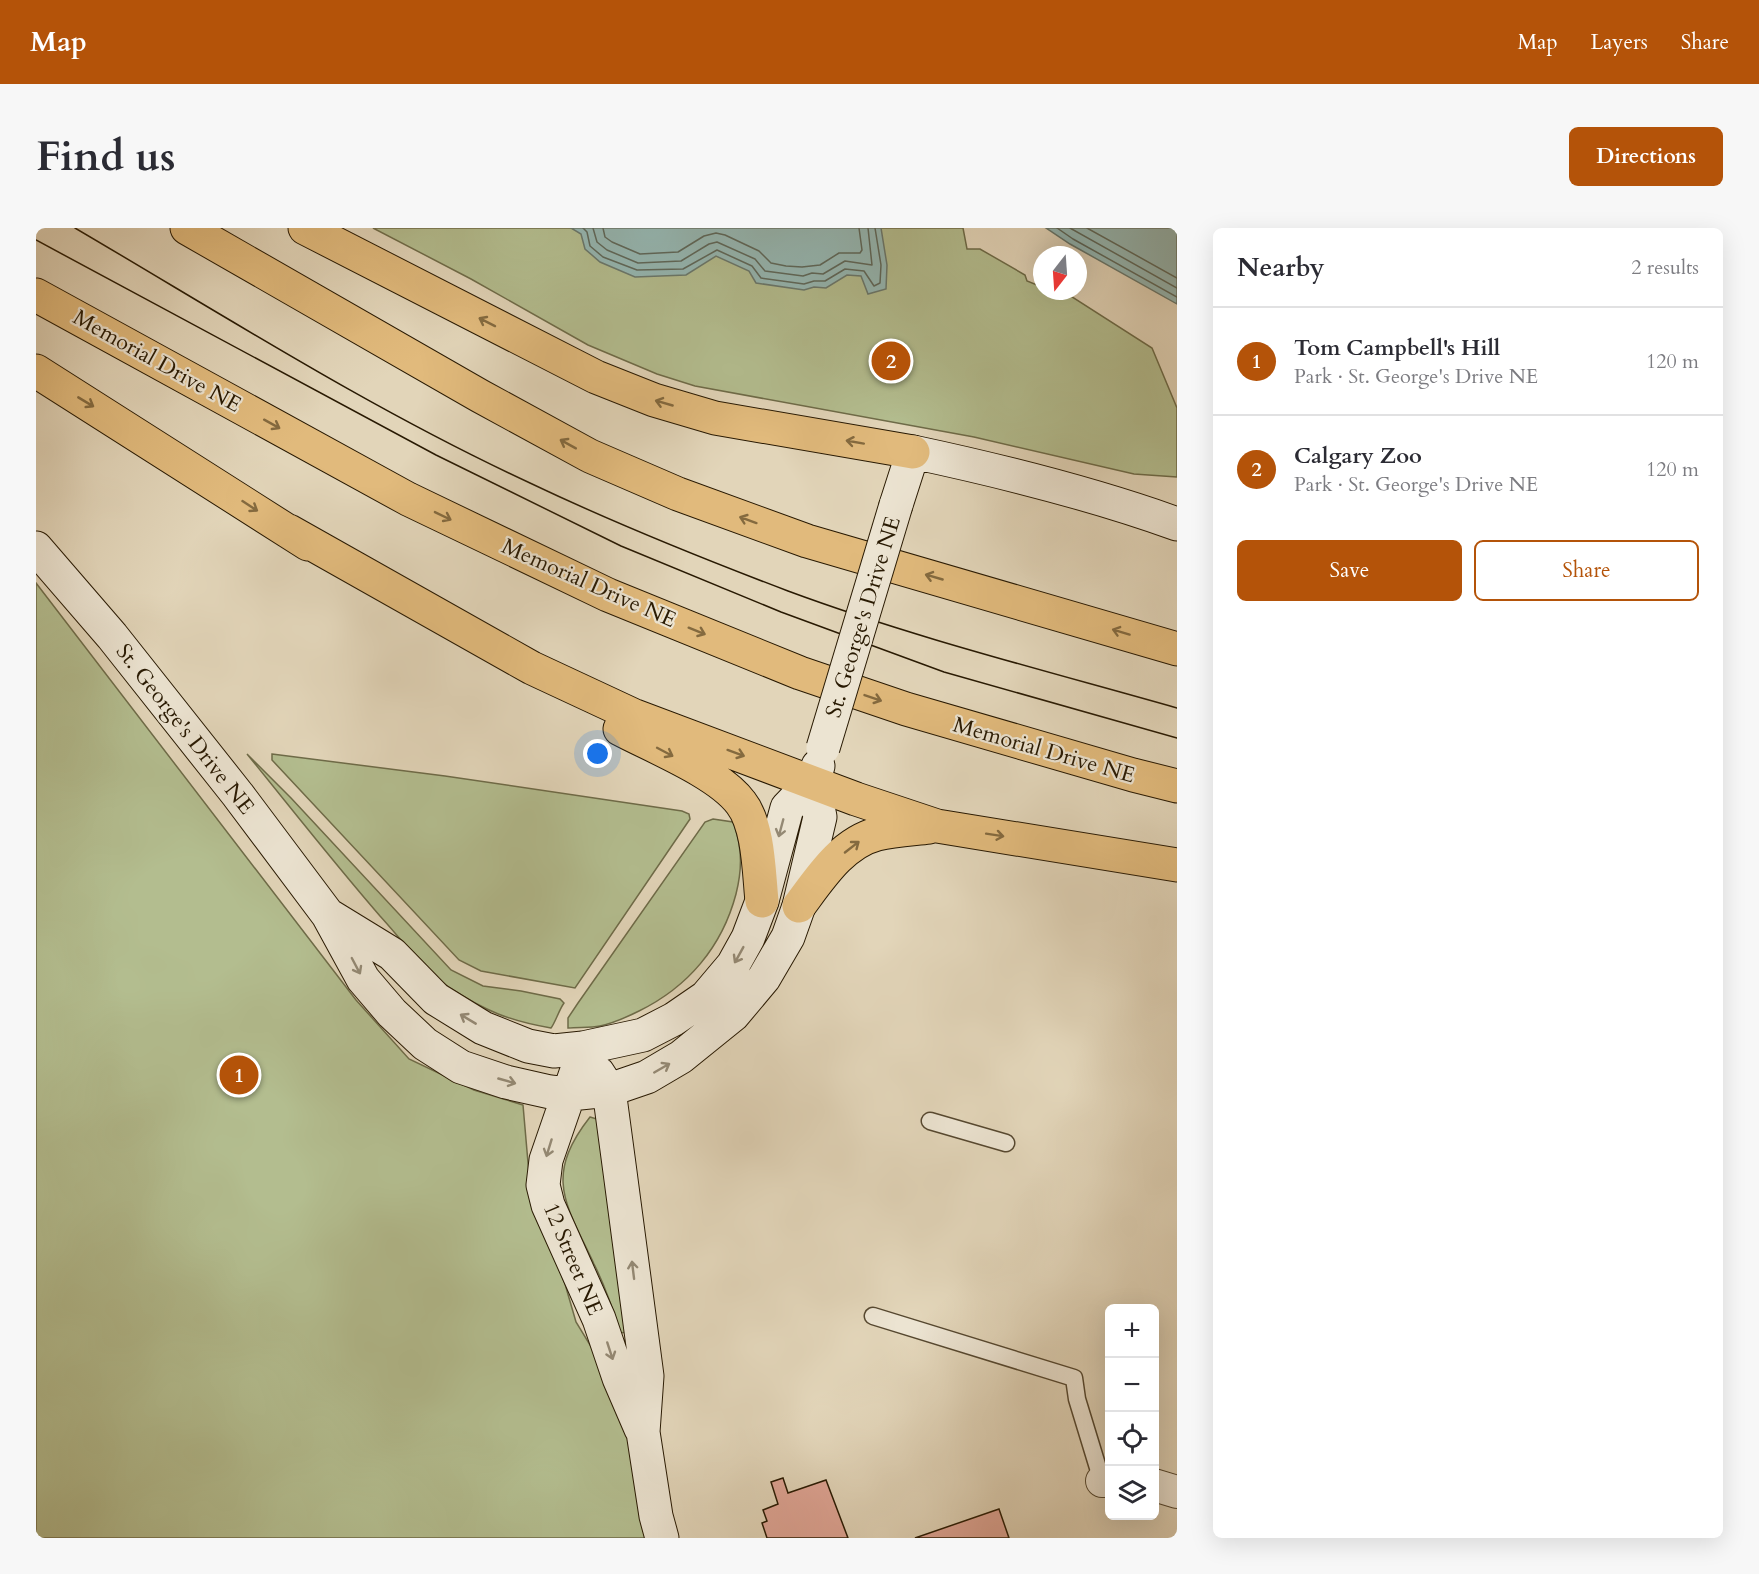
<!DOCTYPE html>
<html lang="en">
<head>
<meta charset="utf-8">
<style>
  :root { --surface:#fff; --page:#f7f7f7; --text:#2b2b33; --muted:#7c7c81; --line:#e1e1e2; --accent:#b45309 }
  body { margin:0; font-family:Cardo,serif; background:var(--page); color:var(--text) }
  .controls { position:absolute; right:18px; bottom:18px; display:grid; overflow:hidden; border-radius:9px; box-shadow:0 6px 24px #0002 }
  .controls button { width:54px; height:54px; display:grid; place-items:center; padding:0; border:0; border-bottom:2px solid var(--line); background:var(--surface); color:var(--text); font:30px sans-serif }
  .compass { position:absolute; left:997px; top:18px; width:54px; height:54px; border-radius:50%; background:var(--surface); box-shadow:0 6px 24px #0002; rotate:197deg }
  .you { position:absolute; left:562px; top:526px; width:21px; height:21px; margin:-15px; border:4px solid #fff; border-radius:50%; background:#1a73e8; box-shadow:0 0 0 9px #1a73e833 }
  .badge { display:grid; place-items:center; width:39px; height:39px; border-radius:50%; background:var(--accent); color:#fff; font-size:20px; font-weight:700 }
  .pin { position:absolute; translate:-50% -50%; border:3px solid #fff; box-shadow:0 2px 6px #0006 }
  .list { margin:0; padding:0; list-style:none }
  h2 { display:flex; justify-content:space-between; align-items:center; height:78px; margin:0; padding:0 24px; font-size:26px }
  h2 small { font-size:20px; font-weight:400; color:var(--muted) }
  .list li { display:grid; grid-template-columns:39px 1fr auto; gap:18px; align-items:center; box-sizing:border-box; height:108px; padding:0 24px; border-top:2px solid var(--line) }
  .list b { display:block; font-size:22px; white-space:nowrap }
  .list p { margin:0; font-size:20px; white-space:nowrap; color:var(--muted) }
  .list em { font-size:20px; font-style:normal; color:var(--muted) }
  .actions { display:flex; gap:12px; padding:18px 24px }
  .actions a { flex:1; padding:14px 0; border:2px solid var(--accent); border-radius:9px; text-align:center; font-size:21px; color:var(--accent) }
  .actions .main { background:var(--accent); color:#fff }
  .icon { flex:none; width:33px; height:33px; fill:none; stroke:currentColor; stroke-width:2; stroke-linecap:round; stroke-linejoin:round }
  .map { position:relative; flex:none; width:1141px; height:1310px; overflow:hidden; border-radius:9px }
  header { display:flex; align-items:center; gap:36px; box-sizing:border-box; height:84px; padding:0 30px; background:var(--accent); color:#fff }
  header strong { font-size:28px }
  nav { display:flex; gap:33px; margin-inline-start:auto; font-size:21px }
  .intro { display:flex; align-items:center; justify-content:space-between; box-sizing:border-box; height:144px; padding:0 36px }
  h1 { margin:0; font-size:42px }
  .button { padding:15px 27px; border-radius:9px; background:var(--accent); color:#fff; font-size:21px; font-weight:700 }
  main { display:flex; gap:36px; padding:0 36px }
  aside { flex:1; background:var(--surface); border-radius:9px; box-shadow:0 6px 24px #0002 }
  .map>svg:first-child { display:block }
</style>
</head>
<body>
<header>
<strong>Map</strong>
<nav><a>Map</a><a>Layers</a><a>Share</a></nav>
</header>
<div class="intro"><h1>Find us</h1><a class="button">Directions</a></div>
<main>
<div class="map">
<svg width="1141" height="1310" viewBox="0 0 1141 1310">
  <rect width="100%" height="100%" fill="#e2d5b9"/>
  <filter id="stains"><feTurbulence type="fractalNoise" baseFrequency=".00333" numOctaves="4"/><feColorMatrix values="0 0 0 0 .2 0 0 0 0 .09 0 0 0 0 .02 0 0 0 .5 -.17"/></filter>
  <radialGradient id="worn" r=".72"><stop offset=".6" stop-color="#630" stop-opacity="0"/><stop offset="1" stop-color="#630" stop-opacity=".3"/></radialGradient>
  <path fill="#b3bd8f" stroke="#6e6b48" stroke-width="1.5" d="M337,0H927L931,21H944L989,47L991,53L1006,59V63L1021,65L1027,63L1116,120L1141,180V249L1098,246L938,209L659,158L621,146L552,117L435,51Z
    M0,355L320,772L373,831L438,862L487,877L495,969L529,1056L540,1094L607,1204L613,1310H0Z
    M211,526L255,570L415,742L447,758L485,763L524,771L528,775C523,782 519,795 515,800C474,793 449,783 414,760C387,741 366,712 344,688C298,635 255,580 211,526Z
    M236,526L409,548L646,583L653,586L654,591L539,760L445,743L423,732L236,532Z
    M677,591L697,594C699,601 702,608 703,616C706,632 704,650 700,666C686,719 652,759 603,783C591,789 578,795 564,798C554,800 543,799 532,800V790L542,775L669,594Z
    M554,889L561,891L592,1104L584,1105C577,1081 569,1058 558,1036C530,976 507,949 554,889Z"/>
  <path fill="#95b8b4" stroke="#69786d" stroke-width="1.5" d="M535,0H845L851,37L850,61L832,66L825,48L811,47L790,60L778,59L768,62L720,55L713,43L680,28L650,47L599,49L564,34L549,21L545,6Z
    M1010,0H1141V76L1034,16Z"/>
  <g fill="none" stroke-linecap="round" stroke-linejoin="round">
    <path stroke="#5e685b" stroke-width="1.5" d="M547,0L551,4L554,18L567,29L601,42L647,41L681,22L716,38L725,50L768,56L778,53H789L809,41L828,43L838,58L844,55L845,37L839,0
      M557,0L561,14L571,22L602,35L645,33L673,16L681,14L719,31L729,43L767,48L776,45L787,46L809,33L836,37L832,0
      M567,0L569,9L576,14L604,26L642,24L668,8L680,5L689,7L723,23L735,35L750,38L766,39L784,37L803,25H824L826,22L823,0
      M1021,0L1037,11L1141,69
      M1034,0L1141,60
      M1051,0L1141,50"/>
  </g>
  <path fill="#e0a596" stroke="#281902" stroke-width="1.5" d="M747,1250L752,1265L790,1252L812,1310H731L726,1295L731,1293L727,1282L742,1276L735,1254Z
    M963,1281L973,1310H879Z"/>
  <g fill="none" stroke-linecap="round" stroke-linejoin="round">
    <defs>
      <path id="lane" d="M894,893L970,915
        M837,1088L1038,1150L1041,1171L1066,1253"/>
      <path id="street" d="M1066,1253H1074
        M1118,1257L1141,1264"/>
      <path id="secondary" d="M860,277L877,224C966,243 1055,265 1141,296
        M0,320L76,408L202,567L292,687L327,751L356,785L389,816L425,839L470,854L514,864L534,866L573,862L611,849L645,829L697,787L728,750L752,709L763,678L784,589L777,553
        M294,688L356,726L400,771L447,800L492,818L518,823L547,820L607,807L638,791L670,769L697,737L712,710L726,673L751,580L777,553L782,538
        M540,845L510,932L507,957L512,977L563,1091L583,1150L605,1201
        M562,845L573,862L584,944L611,1148L607,1204L620,1288L626,1310"/>
      <path id="highway" d="M151,0L444,168L554,228L642,266L771,313L1141,421
        M269,0L560,149L618,172L679,190L877,224
        M0,67L372,271L572,367L764,445L870,481L1097,547L1141,558
        M0,143L272,316
        M253,303L496,440L599,488L820,571L901,598L1141,637
        M584,501C618,519 683,545 705,575C723,598 723,645 726,673
        M763,678C784,650 806,615 841,606C857,602 876,601 893,599"/>
    </defs>
    <use href="#lane" stroke="#564830" stroke-width="19"/>
    <use href="#street" stroke="#564830" stroke-width="34"/>
    <use href="#secondary" stroke="#281902" stroke-width="35"/>
    <use href="#highway" stroke="#281902" stroke-width="35"/>
    <use href="#lane" stroke="#ece4d2" stroke-width="16"/>
    <use href="#street" stroke="#ece4d2" stroke-width="32"/>
    <use href="#secondary" stroke="#ece4d2" stroke-width="33"/>
    <use href="#highway" stroke="#e1ba7c" stroke-width="33"/>
    <path stroke="#281902" stroke-width="1.5" d="M39,0C189,88 336,182 494,255C578,295 665,330 752,363C879,410 1011,443 1141,480
      M0,12L400,227L585,318L745,384L908,444L1141,510"/>
    <defs>
      <path id="secondary-bridge" d="M787,520L860,277"/>
    </defs>
    <use href="#secondary-bridge" stroke="#281902" stroke-width="35" stroke-linecap="butt"/>
    <use href="#secondary-bridge" stroke="#ece4d2" stroke-width="33"/>
  </g>
  <defs><path id="oneway-shaft" d="M-6 0H5M1.5-3L5.5 0L1.5 3" fill="none" stroke-width="1.6" stroke-linecap="round" stroke-linejoin="round" transform="scale(1.5)"/></defs>
  <g stroke="#846a3f">
    <use href="#oneway-shaft" transform="translate(451 94) rotate(-153)"/>
    <use href="#oneway-shaft" transform="translate(50 174) rotate(31)"/>
    <use href="#oneway-shaft" transform="translate(628 175) rotate(-164)"/>
    <use href="#oneway-shaft" transform="translate(236 196) rotate(29)"/>
    <use href="#oneway-shaft" transform="translate(819 214) rotate(-170)"/>
    <use href="#oneway-shaft" transform="translate(532 216) rotate(-151)"/>
    <use href="#oneway-shaft" transform="translate(214 278) rotate(33)"/>
    <use href="#oneway-shaft" transform="translate(407 288) rotate(26)"/>
    <use href="#oneway-shaft" transform="translate(712 292) rotate(-160)"/>
    <use href="#oneway-shaft" transform="translate(898 349) rotate(-164)"/>
    <use href="#oneway-shaft" transform="translate(661 403) rotate(22)"/>
    <use href="#oneway-shaft" transform="translate(1085 404) rotate(-163)"/>
    <use href="#oneway-shaft" transform="translate(837 470) rotate(19)"/>
    <use href="#oneway-shaft" transform="translate(629 524) rotate(28)"/>
    <use href="#oneway-shaft" transform="translate(700 525) rotate(20)"/>
    <use href="#oneway-shaft" transform="translate(959 607) rotate(9)"/>
    <use href="#oneway-shaft" transform="translate(816 619) rotate(-38)"/>
  </g>
  <g stroke="#948974">
    <use href="#oneway-shaft" transform="translate(745 600) rotate(105)"/>
    <use href="#oneway-shaft" transform="translate(703 727) rotate(119)"/>
    <use href="#oneway-shaft" transform="translate(320 738) rotate(62)"/>
    <use href="#oneway-shaft" transform="translate(432 791) rotate(-149)"/>
    <use href="#oneway-shaft" transform="translate(626 840) rotate(-30)"/>
    <use href="#oneway-shaft" transform="translate(471 853) rotate(16)"/>
    <use href="#oneway-shaft" transform="translate(513 920) rotate(107)"/>
    <use href="#oneway-shaft" transform="translate(597 1042) rotate(-97)"/>
    <use href="#oneway-shaft" transform="translate(574 1123) rotate(72)"/>
  </g>
  <g text-anchor="middle" dominant-baseline="central" stroke-width="4.5" stroke-linejoin="round" paint-order="stroke">
    <g font-size="22" fill="#281902" stroke="#ece4d2">
      <text transform="translate(121 133) rotate(29)">Memorial Drive NE</text>
      <text transform="translate(553 355) rotate(24)">Memorial Drive NE</text>
      <text transform="translate(827 389) rotate(-73)">St. George's Drive NE</text>
      <text transform="translate(149 501) rotate(52)">St. George's Drive NE</text>
      <text transform="translate(1008 522) rotate(16)">Memorial Drive NE</text>
      <text transform="translate(537 1031) rotate(67)">12 Street NE</text>
    </g>
  </g>
  <rect width="100%" height="100%" filter="url(#stains)"/>
  <rect width="100%" height="100%" fill="url(#worn)"/>
</svg>
<div class="controls">
<button>+</button>
<button>−</button>
<button><svg class="icon" aria-label="locate" viewBox="0 0 24 24"><circle cx="12" cy="12" r="6"/><path d="M12 2v4M12 18v4M2 12h4M18 12h4"/></svg></button>
<button><svg class="icon" aria-label="layers" viewBox="0 0 24 24"><path d="M12 4l9 5-9 5-9-5zM3 14l9 5 9-5"/></svg></button>
</div>
<svg class="compass" viewBox="-18 -18 36 36"><path d="M0-13l5 13h-10z" fill="#e53935"/><path d="M0 13l5-13h-10z" fill="#7c7c81"/></svg>
<div class="you"></div>
<div class="pin badge" style="left:203px;top:847px">1</div>
<div class="pin badge" style="left:855px;top:133px">2</div>
</div>
<aside>
<h2>Nearby<small>2 results</small></h2>
<ul class="list">
<li><span class="badge">1</span><div><b>Tom Campbell's Hill</b><p>Park · St. George's Drive NE</p></div><em>120 m</em></li>
<li><span class="badge">2</span><div><b>Calgary Zoo</b><p>Park · St. George's Drive NE</p></div><em>120 m</em></li>
</ul>
<div class="actions"><a class="main">Save</a><a>Share</a></div>
</aside>
</main>
</body>
</html>
